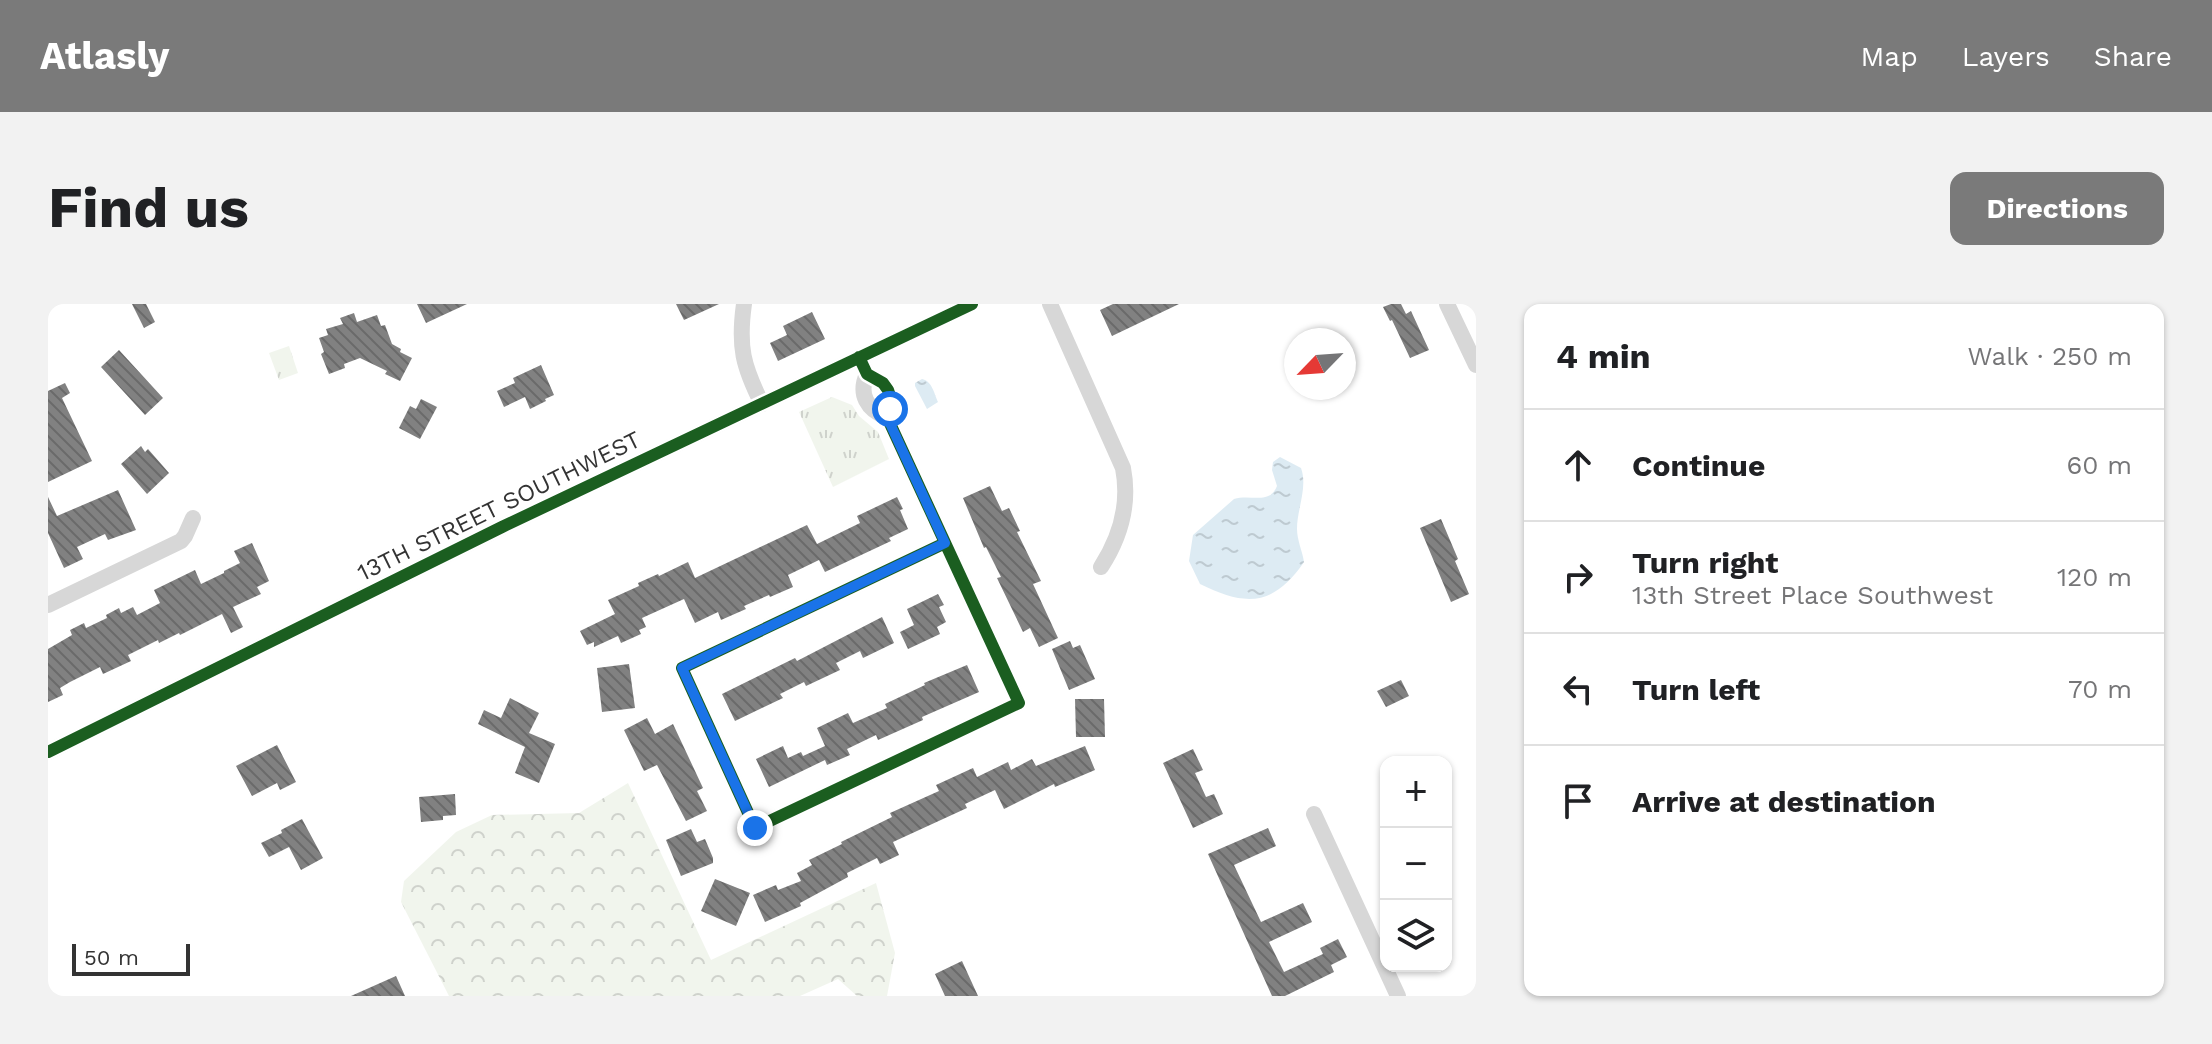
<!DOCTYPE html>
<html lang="en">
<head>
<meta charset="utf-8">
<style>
  :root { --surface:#fff; --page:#f2f2f2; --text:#202124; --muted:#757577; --line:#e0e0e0; --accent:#7a7a7a }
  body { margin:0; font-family:"Work Sans",sans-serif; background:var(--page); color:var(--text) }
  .controls { position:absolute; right:24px; bottom:24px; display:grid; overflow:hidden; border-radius:16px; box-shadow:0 2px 6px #0004 }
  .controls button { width:72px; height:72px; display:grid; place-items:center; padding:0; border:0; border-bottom:2px solid var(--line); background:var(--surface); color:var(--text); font:40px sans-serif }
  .compass { position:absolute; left:1236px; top:24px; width:72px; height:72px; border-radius:50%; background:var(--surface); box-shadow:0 2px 6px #0004; rotate:245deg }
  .scale { position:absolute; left:24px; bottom:20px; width:118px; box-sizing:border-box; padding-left:8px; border:4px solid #333; border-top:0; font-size:22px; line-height:28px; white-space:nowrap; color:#333; -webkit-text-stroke:6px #fff; paint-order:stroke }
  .stop { position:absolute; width:24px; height:24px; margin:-18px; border:6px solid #1a73e8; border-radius:50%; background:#fff }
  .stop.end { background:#1a73e8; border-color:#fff; box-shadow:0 2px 8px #0008 }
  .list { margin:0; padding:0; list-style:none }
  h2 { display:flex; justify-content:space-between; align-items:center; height:104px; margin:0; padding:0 32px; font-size:34px }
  h2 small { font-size:26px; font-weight:400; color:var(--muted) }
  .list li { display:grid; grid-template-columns:52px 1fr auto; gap:24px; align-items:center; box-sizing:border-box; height:112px; padding:0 32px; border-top:2px solid var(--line) }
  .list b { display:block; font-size:30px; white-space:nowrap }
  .list p { margin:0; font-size:26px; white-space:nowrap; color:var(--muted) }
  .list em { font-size:26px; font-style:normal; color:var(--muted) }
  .icon { flex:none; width:44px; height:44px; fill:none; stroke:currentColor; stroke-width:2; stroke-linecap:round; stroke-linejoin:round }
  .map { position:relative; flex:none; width:1428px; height:692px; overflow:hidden; border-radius:16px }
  header { display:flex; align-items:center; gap:48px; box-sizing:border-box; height:112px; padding:0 40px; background:var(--accent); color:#fff }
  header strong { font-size:38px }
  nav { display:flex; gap:44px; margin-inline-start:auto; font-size:28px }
  .intro { display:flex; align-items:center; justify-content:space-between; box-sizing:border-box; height:192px; padding:0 48px }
  h1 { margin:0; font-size:56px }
  .button { padding:20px 36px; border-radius:16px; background:var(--accent); color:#fff; font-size:28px; font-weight:700 }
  main { display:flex; gap:48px; padding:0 48px }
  aside { flex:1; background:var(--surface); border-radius:16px; box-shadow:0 2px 6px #0004 }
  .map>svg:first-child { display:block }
</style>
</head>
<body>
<header>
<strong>Atlasly</strong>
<nav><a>Map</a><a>Layers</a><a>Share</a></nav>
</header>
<div class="intro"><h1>Find us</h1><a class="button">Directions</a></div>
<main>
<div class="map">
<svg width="1428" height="692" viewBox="0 0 1428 692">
  <defs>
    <pattern id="forest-crowns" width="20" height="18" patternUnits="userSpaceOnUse" patternTransform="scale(2)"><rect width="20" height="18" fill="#f1f5ed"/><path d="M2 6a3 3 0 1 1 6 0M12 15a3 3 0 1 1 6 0" fill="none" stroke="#cfd2cc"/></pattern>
    <pattern id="park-tufts" width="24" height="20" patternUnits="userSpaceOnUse" patternTransform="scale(2)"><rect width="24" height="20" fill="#f1f5ed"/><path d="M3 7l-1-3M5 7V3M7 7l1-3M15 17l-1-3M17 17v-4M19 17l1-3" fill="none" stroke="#cfd2cc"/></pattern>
    <pattern id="water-ripples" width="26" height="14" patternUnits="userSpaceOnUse" patternTransform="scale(2)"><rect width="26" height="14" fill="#ddebf3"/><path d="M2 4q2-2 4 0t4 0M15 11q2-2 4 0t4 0" fill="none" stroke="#becad1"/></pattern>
    <pattern id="building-back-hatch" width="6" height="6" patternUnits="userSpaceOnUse" patternTransform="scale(2)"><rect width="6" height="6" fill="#818181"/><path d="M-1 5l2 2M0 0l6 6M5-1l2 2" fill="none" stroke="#6a6a6a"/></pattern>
  </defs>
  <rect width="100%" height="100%" fill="#fff"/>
  <path fill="url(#forest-crowns)" d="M580,479L663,656L828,579L847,649L839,692H809L790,675L752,692H401L353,598L356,577L408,528L444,511L531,509Z"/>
  <path fill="url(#park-tufts)" d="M241,42L250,69L231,76L221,49Z
    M784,93L804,101L811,112L830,128L841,155L785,183L751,108Z"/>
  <path fill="url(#water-ripples)" d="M874,75C884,77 886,89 890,98L879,105L867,82V79Z
    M1232,153L1253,164C1260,183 1249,205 1249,225C1249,236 1254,246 1256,258C1226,302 1198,303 1152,280L1141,257L1145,231L1186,195C1202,190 1222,201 1229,182L1224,166L1225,158Z"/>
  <path fill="url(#building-back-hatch)" d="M84,0H98L107,18L96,24Z
    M369,0H419L378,19Z
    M628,0H671L636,16Z
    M1065,0H1131L1064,32L1052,6Z
    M1343,0H1353L1358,10L1363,7L1381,46L1362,54L1344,16L1342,17L1335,3Z
    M764,8L777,35L730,57L722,39L739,31L735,22Z
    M306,9L309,18L329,11L333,22L337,21L344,40L353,45L352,48L364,54L352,77L337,70L339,67L312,54L296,60L297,64L281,70L273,50L276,48L271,34L280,31L278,25L295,20L292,14Z
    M71,46L115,94L97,111L53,63Z
    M493,61L506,91L497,95L498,97L482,105L477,93L456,103L449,87L467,79L465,74Z
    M17,79L22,89L14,94L44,157L0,178V87Z
    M373,95L389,103L372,135L351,124L362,102L368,105Z
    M93,142L97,148L100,145L121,169L99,190L73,160Z
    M942,182L954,207L961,204L972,227L969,228L993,277L985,280L1010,334L991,343L982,324L975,328L949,274L953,273L938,243L936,244L915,194Z
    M70,186L88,226L60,236L57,230L29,243L35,255L16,264L0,229V193L9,212Z
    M849,193L855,205L852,206L860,225L841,234L843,237L777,268L771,256L740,271L745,283L722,293L721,291L696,302L698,305L673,316L670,308L647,319L636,295L594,314L598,323L591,326L593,330L573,339L570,332L546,343V338L539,341L532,327L567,310L560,296L591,282L590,279L610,270L611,272L640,258L647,274L759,221L769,240L812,219L809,212Z
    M1393,215L1410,255L1407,257L1421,290L1403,298L1372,224Z
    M204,239L221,277L209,283L213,290L185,303L195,323L183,329L174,310L132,331L131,329L111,339L110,336L80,351L83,357L55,370L52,363L22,378L12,384L15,391L0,398V345L24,331L22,326L36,319L38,324L59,314L58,311L71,304L73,309L85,303L89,311L112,299L106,286L147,266L153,280L176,269V267L192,259L186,247Z
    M890,290L896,301L891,303L898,318L889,323L892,330L860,345L852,328L866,321L859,305Z
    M834,313L846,339L815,354L812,347L788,359L792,366L758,382L756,378L732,390L735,394L687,417L674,390L747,354L749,357Z
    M1022,337L1025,344L1032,341L1047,375L1021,386L1004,345Z
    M581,360L587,404L554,408L549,364Z
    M919,361L931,388L874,413L875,416L830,436L828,431L799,445L802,451L779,461L777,456L721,483L708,455L735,442L740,454L753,448L755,452L777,442L769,424L800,409L805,419L839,404L837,400L877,381L876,379Z
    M1353,376L1361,392L1338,403L1329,387Z
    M462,394L491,409L481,429L507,440L491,479L467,469L477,443L430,420L436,406L453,414Z
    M1027,395H1056L1057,433H1028Z
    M599,414L607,430L625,420L655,484L649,487L659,507L638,517L609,461L596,467L576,426Z
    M229,441L248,478L232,486L229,479L204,492L188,462Z
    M1037,442L1047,466L1007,483L1006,480L956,505L947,486L917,500L919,504L845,538L851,551L832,560L829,554L799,569L800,573L752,599L753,602L717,618L705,591L728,581L730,586L753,577L749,569L764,561L761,556L794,540L793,538L844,513L842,509L891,487L888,481L925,464L929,473L960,458L963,466L984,455L988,462Z
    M1145,445L1155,466L1147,469L1158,493L1166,490L1175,510L1145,524L1115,459Z
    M407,490L408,511L395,512V516L373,518L371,493Z
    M254,515L275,554L253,566L241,543L221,553L213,539L234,529L233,526Z
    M1220,524L1228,542L1186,561L1213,618L1255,599L1264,618L1221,638L1236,668L1275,650L1272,644L1290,635L1299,653L1283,661L1286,668L1237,692H1224L1160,550Z
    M643,525L649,538L657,535L665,554V559L633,572L618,536Z
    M667,575L702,589L688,622L653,607Z
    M914,657L930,692H897L887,670Z
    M348,672L357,692H303Z"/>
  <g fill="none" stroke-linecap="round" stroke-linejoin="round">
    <path stroke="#d7d7d7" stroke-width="16" d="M696,0C690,43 695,62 714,100
      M1002,0L1075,164C1082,200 1073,232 1053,263
      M1399,0L1428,61
      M811,53L819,70L835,79L840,86L843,95L839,113L971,399L707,524L634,364L897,239
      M819,70C810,90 819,106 839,113
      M0,301L133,237L137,232L145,214
      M0,448L454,223L924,0
      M1266,510L1350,692"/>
    <defs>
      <path id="cycleway" d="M811,53L819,70L835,79L840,86L843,95L839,113L971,399L707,524L634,364L897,239
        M0,448L454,223L924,0"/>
    </defs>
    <use href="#cycleway" stroke="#fff" stroke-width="17"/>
    <use href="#cycleway" stroke="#1b5e20" stroke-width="12"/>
  </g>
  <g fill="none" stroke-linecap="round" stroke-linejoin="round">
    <path stroke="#1a73e8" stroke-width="10" d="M707,524L634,364L897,239L839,113L842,105"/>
  </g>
  <g text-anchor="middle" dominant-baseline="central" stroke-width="8" stroke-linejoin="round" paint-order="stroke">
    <g font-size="24" fill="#333" stroke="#fff">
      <text transform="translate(451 202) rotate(-26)">13TH STREET SOUTHWEST</text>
    </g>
  </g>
</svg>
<div class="controls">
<button>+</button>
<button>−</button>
<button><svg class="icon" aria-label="layers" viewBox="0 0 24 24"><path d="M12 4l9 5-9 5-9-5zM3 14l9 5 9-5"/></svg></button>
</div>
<svg class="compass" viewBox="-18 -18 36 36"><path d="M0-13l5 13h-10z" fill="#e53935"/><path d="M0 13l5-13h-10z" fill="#757577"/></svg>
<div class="scale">50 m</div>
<div class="stop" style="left:842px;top:105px"></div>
<div class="stop end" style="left:707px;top:524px"></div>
</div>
<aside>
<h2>4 min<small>Walk · 250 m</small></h2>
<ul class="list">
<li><svg class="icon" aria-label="ahead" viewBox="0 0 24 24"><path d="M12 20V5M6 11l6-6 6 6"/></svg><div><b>Continue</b></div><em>60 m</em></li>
<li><svg class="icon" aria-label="right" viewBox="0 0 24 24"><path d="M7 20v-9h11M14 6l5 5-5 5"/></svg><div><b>Turn right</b><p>13th Street Place Southwest</p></div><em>120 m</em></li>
<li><svg class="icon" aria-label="left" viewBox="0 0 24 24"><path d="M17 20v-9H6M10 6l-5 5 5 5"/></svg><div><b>Turn left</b></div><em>70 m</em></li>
<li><svg class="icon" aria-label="arrive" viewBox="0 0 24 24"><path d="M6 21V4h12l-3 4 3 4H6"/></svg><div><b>Arrive at destination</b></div></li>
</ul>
</aside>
</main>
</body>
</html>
